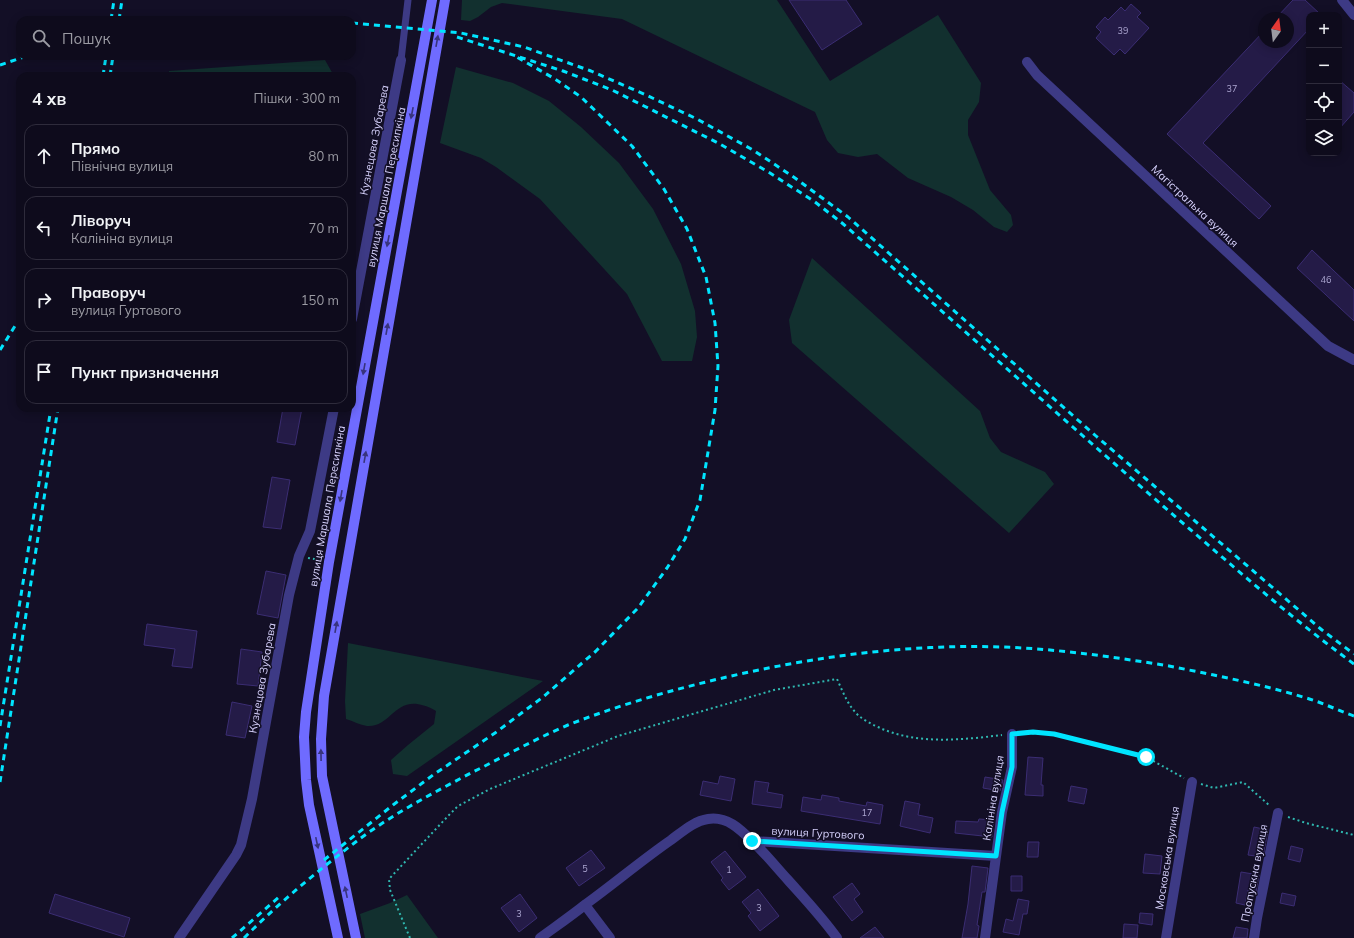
<!DOCTYPE html>
<html lang="uk">
<head>
<meta charset="utf-8">
<style>
  :root { --surface:#0e0b1c; --page:#171425; --text:#f1f3f6; --muted:#9b9ba3; --line:#2e2b3b }
  body { margin:0; font-family:Mulish,sans-serif; background:var(--page); color:var(--text) }
  .controls { position:absolute; right:12px; top:12px; display:grid; overflow:hidden; border-radius:8px; box-shadow:0 2px 10px #0003 }
  .controls button { width:36px; height:36px; display:grid; place-items:center; padding:0; border:0; border-bottom:1px solid var(--line); background:var(--surface); color:var(--text); font:20px sans-serif }
  .compass { position:absolute; left:1258px; top:12px; width:36px; height:36px; border-radius:50%; background:var(--surface); box-shadow:0 2px 10px #0003; rotate:14deg }
  .stop { position:absolute; width:12px; height:12px; margin:-9px; border:3px solid #00e5ff; border-radius:50%; background:#fff }
  .stop.end { background:#00e5ff; border-color:#fff; box-shadow:0 1px 4px #0008 }
  .list { margin:0; padding:0; list-style:none }
  h2 { display:flex; justify-content:space-between; align-items:center; height:52px; margin:0; padding:0 16px; font-size:17px }
  h2 small { font-size:13px; font-weight:400; color:var(--muted) }
  .list li { display:grid; grid-template-columns:26px 1fr auto; gap:12px; align-items:center; box-sizing:border-box; height:64px; margin:0 8px 8px; padding:0 8px; border:1px solid var(--line); border-radius:12px }
  .list b { display:block; font-size:15px; white-space:nowrap }
  .list p { margin:0; font-size:13px; white-space:nowrap; color:var(--muted) }
  .list em { font-size:13px; font-style:normal; color:var(--muted) }
  .icon { flex:none; width:22px; height:22px; fill:none; stroke:currentColor; stroke-width:2; stroke-linecap:round; stroke-linejoin:round }
  .map { position:relative; flex:none; width:1354px; height:938px; overflow:hidden }
  .search { position:absolute; background:var(--surface); box-shadow:0 2px 10px #0003; left:16px; top:16px; width:340px; height:44px; display:flex; align-items:center; gap:10px; box-sizing:border-box; padding:0 14px; border-radius:12px; color:var(--muted); font-size:15px }
  .panel { position:absolute; background:var(--surface); box-shadow:0 2px 10px #0003; left:16px; top:72px; width:340px; height:340px; border-radius:12px }
  .map>svg:first-child { display:block }
</style>
</head>
<body>
<div class="map">
<svg width="1354" height="938" viewBox="0 0 1354 938">
  <rect width="100%" height="100%" fill="#130f26"/>
  <path fill="#12302f" d="M462,0H777L830,81L938,15L981,83L979,102L968,120V135L990,190L1011,215L1013,225L1007,232L994,227L973,210L951,197L908,178L877,154L858,157L838,153L827,140L815,112L622,19L502,3L491,7L478,17L470,21L461,20Z
    M325,60L334,76H169V71Z
    M456,67L513,83L549,101L581,127L619,163L653,209L681,264L695,311L697,337L692,361H662L627,294L540,199L496,167L481,158L440,143Z
    M812,258L980,411L990,438L1001,452L1045,472L1054,484L1009,533L792,343L789,320Z
    M348,643L543,681L407,776L393,774L391,760L408,745L434,724L436,711C395,688 394,728 367,726C360,725 353,721 346,719L345,701Z
    M407,895L438,938H365L360,914L390,903Z"/>
  <path fill="#241b47" stroke="#3b2d73" d="M789,0H846L862,24L822,50Z
    M1293,0H1305L1321,15H1309V29L1203,143L1271,206L1259,219L1167,134L1264,31V42H1288V18H1276Z
    M1131,4L1141,13L1137,17L1149,28L1125,54L1120,49L1114,55L1096,38L1101,32L1096,27L1105,17L1108,20L1121,7L1125,11Z
    M1339,80L1354,93V112L1339,129Z
    M1312,250L1354,290V321L1297,268Z
    M283,408H302L295,445L277,442Z
    M272,477L290,480L281,529L263,527Z
    M266,571L286,575L278,618L257,614Z
    M147,624L197,631L192,668L172,666L175,649L144,645Z
    M241,649L262,652L258,686L237,684Z
    M232,702L252,706L245,738L226,735Z
    M1028,757L1043,758L1041,785H1043V796L1025,795Z
    M720,776L735,779L731,801L700,795L703,781L718,784Z
    M985,777L1003,780L1000,791L983,788Z
    M755,781L769,783L767,792L783,795L781,808L752,804Z
    M1071,786L1087,789L1084,804L1068,801Z
    M822,795L839,798V801L866,806L867,802L883,805L880,824L801,811L803,797L821,800Z
    M905,801L920,804L918,815L933,818L930,833L900,826Z
    M979,819L994,820L992,837L955,833L956,821L978,822Z
    M1254,827L1268,830L1263,857L1248,855Z
    M1028,842H1039L1038,857H1027Z
    M1291,846L1303,849L1300,862L1288,859Z
    M591,850L605,868L579,886L566,868Z
    M725,851L746,877L729,890L721,880L723,878L711,862Z
    M1145,854L1162,856L1160,874L1143,873Z
    M972,866L988,868L985,892H982L977,925L979,926L977,938H962L968,904Z
    M1241,872L1259,875L1256,892L1248,890L1245,905L1236,903Z
    M1011,876H1022V891H1011Z
    M852,883L860,894L854,899L863,912L852,921L833,897Z
    M758,889L779,916L760,931L748,916L751,913L742,902Z
    M1282,893L1296,896L1294,906L1280,903Z
    M55,894L130,918L124,937L49,913Z
    M520,894L537,918L519,932L501,908Z
    M1018,899L1029,901L1027,914H1023L1019,935L1003,932L1006,919L1013,921Z
    M1140,913L1153,914L1152,925L1139,923Z
    M1124,924L1138,925L1137,938H1123Z
    M875,927L884,938H860Z
    M1236,927L1248,929L1247,938H1233Z"/>
  <g fill="none" stroke-linecap="round" stroke-linejoin="round">
    <path stroke="#2fb8b0" stroke-width="2" stroke-dasharray="2 3" stroke-linecap="butt" d="M308,558L320,560
      M1022,733L1054,734L1146,757L1184,778
      M1201,784L1214,788L1243,782L1270,806
      M1288,817L1306,823L1354,835
      M410,938L390,890L389,879L449,815L458,806L490,789L618,736L774,690L837,679C843,692 848,706 859,716C864,720 871,724 878,727C916,745 961,740 1002,735"/>
    <path stroke="#3d3a85" stroke-width="7" d="M401,60L408,0"/>
    <path stroke="#3d3a85" stroke-width="10" d="M1342,0L1354,15
      M1027,62L1037,75L1328,346L1354,360
      M352,319L401,60
      M752,841C765,853 776,867 788,880C805,899 822,917 837,938
      M585,905L610,938
      M179,938L236,855L241,845L252,799L289,595L299,556L310,531L334,408
      M540,938C555,927 571,916 586,904C615,883 642,860 671,840C682,832 694,821 708,819C727,816 740,829 752,841L996,856
      M985,938L1002,812L1012,767V734
      M1166,938L1192,782
      M1254,938L1257,918L1278,813"/>
    <path stroke="#6f6bff" stroke-width="10" d="M338,938L309,805L306,780L304,737L306,712L329,562L432,0
      M356,938L322,776L321,739L324,696L445,0"/>
    <path stroke="#00e5ff" stroke-width="3" stroke-dasharray="6 5" stroke-linecap="butt" d="M111,20L114,0
      M119,20L122,0
      M352,23L461,33L524,47L591,71L646,95L697,119L753,150L795,178L848,217L1096,436L1322,630L1354,654
      M457,37L563,71L612,90L720,144L770,173L815,202L842,223C949,317 1055,412 1163,506C1226,560 1287,615 1354,664
      M0,65L27,56
      M103,76L106,56
      M110,76L113,56
      M0,350L20,318
      M0,726L51,408
      M0,782L58,408
      M324,860L393,805L433,775L495,733L543,697L596,651L638,608L667,568L685,539L700,500L715,410L718,366L715,323L706,277L687,229L664,189L632,146L581,97L555,79L515,56
      M232,938L279,897
      M244,938C278,904 315,873 353,844C389,816 431,794 471,773C503,757 535,739 568,725C624,703 682,687 740,674C826,655 914,644 1002,647C1059,649 1114,657 1169,666C1214,675 1260,684 1303,697C1321,702 1337,710 1354,716"/>
  </g>
  <defs><path id="oneway-solid" d="M-6-.8H1V-3.2L6.5 0L1 3.2V.8H-6Z"/></defs>
  <g fill="#38347d">
    <use href="#oneway-solid" transform="translate(437 41) rotate(-80)"/>
    <use href="#oneway-solid" transform="translate(412 113) rotate(101)"/>
    <use href="#oneway-solid" transform="translate(388 241) rotate(101)"/>
    <use href="#oneway-solid" transform="translate(387 329) rotate(-80)"/>
    <use href="#oneway-solid" transform="translate(364 369) rotate(100)"/>
    <use href="#oneway-solid" transform="translate(365 457) rotate(-80)"/>
    <use href="#oneway-solid" transform="translate(341 496) rotate(100)"/>
    <use href="#oneway-solid" transform="translate(336 627) rotate(-80)"/>
    <use href="#oneway-solid" transform="translate(321 755) rotate(-91)"/>
    <use href="#oneway-solid" transform="translate(317 843) rotate(78)"/>
    <use href="#oneway-solid" transform="translate(346 892) rotate(-102)"/>
  </g>
  <g fill="none" stroke-linecap="round" stroke-linejoin="round">
    <path stroke="#00e5ff" stroke-width="5" d="M752,841L996,856L1002,812L1012,767V734L1033,732L1054,734L1146,757"/>
  </g>
  <g text-anchor="middle" dominant-baseline="central" stroke-width="3" stroke-linejoin="round" paint-order="stroke">
    <g font-size="9" fill="#aca6d1">
      <text x="1123" y="30">39</text>
      <text x="1232" y="88">37</text>
      <text x="1326" y="279">46</text>
      <text x="867" y="812">17</text>
      <text x="585" y="868">5</text>
      <text x="729" y="869">1</text>
      <text x="759" y="907">3</text>
      <text x="519" y="913">3</text>
    </g>
    <g font-size="11" fill="#d9d4ff" stroke="#130f26">
      <text transform="translate(374 140) rotate(-79)">Кузнецова Зубарева</text>
      <text transform="translate(386 187) rotate(-79)">вулиця Маршала Пересипкіна</text>
      <text transform="translate(1195 206) rotate(43)">Магістральна вулиця</text>
      <text transform="translate(327 506) rotate(-80)">вулиця Маршала Пересипкіна</text>
      <text transform="translate(262 678) rotate(-80)">Кузнецова Зубарева</text>
      <text transform="translate(993 798) rotate(-81)">Калініна вулиця</text>
      <text transform="translate(818 833) rotate(3)">вулиця Гуртового</text>
      <text transform="translate(1167 858) rotate(-81)">Московська вулиця</text>
      <text transform="translate(1254 873) rotate(-79)">Пропускна вулиця</text>
    </g>
  </g>
</svg>
<div class="controls">
<button>+</button>
<button>−</button>
<button><svg class="icon" aria-label="locate" viewBox="0 0 24 24"><circle cx="12" cy="12" r="6"/><path d="M12 2v4M12 18v4M2 12h4M18 12h4"/></svg></button>
<button><svg class="icon" aria-label="layers" viewBox="0 0 24 24"><path d="M12 4l9 5-9 5-9-5zM3 14l9 5 9-5"/></svg></button>
</div>
<svg class="compass" viewBox="-18 -18 36 36"><path d="M0-13l5 13h-10z" fill="#e53935"/><path d="M0 13l5-13h-10z" fill="#9b9ba3"/></svg>
<div class="stop" style="left:1146px;top:757px"></div>
<div class="stop end" style="left:752px;top:841px"></div>
<div class="search"><svg class="icon" aria-label="search" viewBox="0 0 24 24"><circle cx="10" cy="10" r="6"/><path d="M15 15l6 6"/></svg>Пошук</div>
<section class="panel">
<h2>4 хв<small>Пішки · 300 m</small></h2>
<ul class="list">
<li><svg class="icon" aria-label="ahead" viewBox="0 0 24 24"><path d="M12 20V5M6 11l6-6 6 6"/></svg><div><b>Прямо</b><p>Північна вулиця</p></div><em>80 m</em></li>
<li><svg class="icon" aria-label="left" viewBox="0 0 24 24"><path d="M17 20v-9H6M10 6l-5 5 5 5"/></svg><div><b>Ліворуч</b><p>Калініна вулиця</p></div><em>70 m</em></li>
<li><svg class="icon" aria-label="right" viewBox="0 0 24 24"><path d="M7 20v-9h11M14 6l5 5-5 5"/></svg><div><b>Праворуч</b><p>вулиця Гуртового</p></div><em>150 m</em></li>
<li><svg class="icon" aria-label="arrive" viewBox="0 0 24 24"><path d="M6 21V4h12l-3 4 3 4H6"/></svg><div><b>Пункт призначення</b></div></li>
</ul>
</section>
</div>
</body>
</html>
